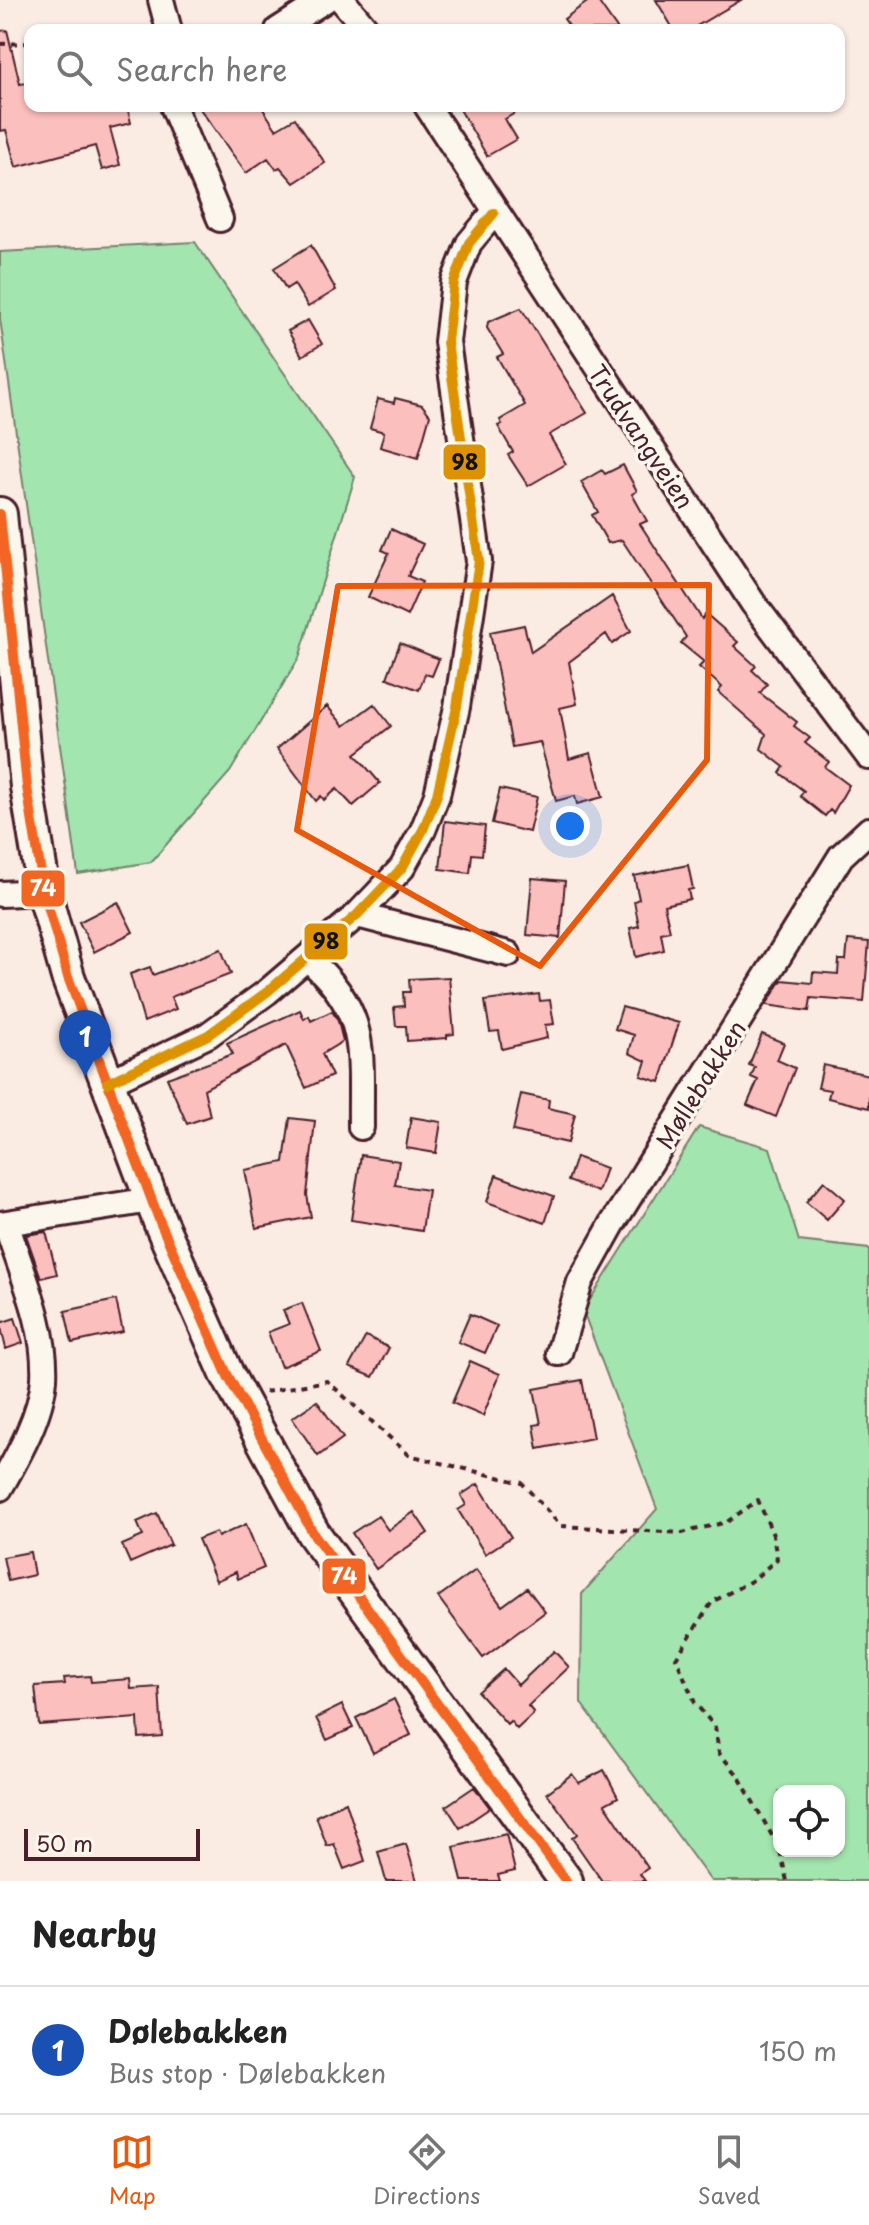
<!DOCTYPE html>
<html lang="en">
<head>
<meta charset="utf-8">
<style>
  :root { --surface:#fff; --page:#f2f2f2; --text:#222; --muted:#767676; --line:#e0e0e0; --accent:#ea580c }
  body { margin:0; font-family:"Playpen Sans",sans-serif; background:var(--page); color:var(--text) }
  .controls { position:absolute; right:24px; bottom:24px; display:grid; overflow:hidden; border-radius:16px; box-shadow:0 2px 6px #0004 }
  .controls button { width:72px; height:72px; display:grid; place-items:center; padding:0; border:0; border-bottom:2px solid var(--line); background:var(--surface); color:var(--text); font:40px sans-serif }
  .scale { position:absolute; left:24px; bottom:20px; width:176px; box-sizing:border-box; padding-left:8px; border:4px solid #4a1f2b; border-top:0; font-size:22px; line-height:28px; white-space:nowrap; color:#4a1f2b; -webkit-text-stroke:6px #fbf7ec; paint-order:stroke }
  .you { position:absolute; left:570px; top:826px; width:28px; height:28px; margin:-20px; border:6px solid #fff; border-radius:50%; background:#1a73e8; box-shadow:0 0 0 12px #1a73e833 }
  .badge { display:grid; place-items:center; width:52px; height:52px; border-radius:50%; background:var(--accent); color:#fff; font-size:26px; font-weight:700 }
  .pin { position:absolute; translate:-50% -66px; filter:drop-shadow(0 2px 4px #0008) }
  .pin::after { content:''; position:absolute; top:42px; width:28px; height:24px; background:inherit; clip-path:polygon(0 0,100% 0,50% 100%) }
  .list { margin:0; padding:0; list-style:none }
  h2 { display:flex; justify-content:space-between; align-items:center; height:104px; margin:0; padding:0 32px; font-size:34px }
  h2 small { font-size:26px; font-weight:400; color:var(--muted) }
  .list li { display:grid; grid-template-columns:52px 1fr auto; gap:24px; align-items:center; box-sizing:border-box; height:128px; padding:0 32px; border-top:2px solid var(--line) }
  .list b { display:block; font-size:30px; white-space:nowrap }
  .list p { margin:0; font-size:26px; white-space:nowrap; color:var(--muted) }
  .list em { font-size:26px; font-style:normal; color:var(--muted) }
  .icon { flex:none; width:44px; height:44px; fill:none; stroke:currentColor; stroke-width:2; stroke-linecap:round; stroke-linejoin:round }
  .map { position:relative; flex:none; width:869px; height:1881px; overflow:hidden }
  .search { position:absolute; background:var(--surface); box-shadow:0 2px 6px #0004; left:24px; right:24px; top:24px; height:88px; display:flex; align-items:center; gap:20px; box-sizing:border-box; padding:0 28px; border-radius:16px; color:var(--muted); font-size:30px }
  .sheet { height:232px; background:var(--surface) }
  nav { display:flex; justify-content:space-around; align-items:center; box-sizing:border-box; height:112px; border-top:2px solid var(--line); background:var(--surface); font-size:22px; color:var(--muted) }
  nav a { display:grid; justify-items:center; gap:4px }
  nav .on { color:var(--accent) }
  .map>svg:first-child { display:block }
</style>
</head>
<body>
<div class="map">
<svg width="869" height="1881" viewBox="0 0 869 1881">
  <rect width="100%" height="100%" fill="#fbece3"/>
  <filter id="ink" filterUnits="userSpaceOnUse"><feTurbulence type="fractalNoise" baseFrequency=".0125" numOctaves="2"/><feDisplacementMap in="SourceGraphic" scale="16" xChannelSelector="R" yChannelSelector="G"/><feConvolveMatrix kernelMatrix="1 2 1 2 8 2 1 2 1" color-interpolation-filters="sRGB"/></filter>
  <g filter="url(#ink)">
    <path fill="#a3e5ae" stroke="#76826c" stroke-width="2" fill-rule="evenodd" d="M195,242L355,477L299,658L230,772L151,862L78,874L0,319V252Z
      M699,1127L770,1148L799,1241L869,1249V1881H711L581,1703L582,1594L657,1509L583,1311ZM779,1791H839V1851H779Z"/>
    <path fill="#fbbfbd" stroke="#4a1f2b" stroke-width="2" d="M590,0H597L618,30H572L564,19Z
      M656,0H741L690,30H674Z
      M7,30L20,84L30,82V106H127L131,123L110,128L120,165L102,170L95,146L16,167L6,130L0,131V31Z
      M198,106H261L276,129L295,118L325,163L294,183L280,167L276,169L268,158L246,173Z
      M458,106H527L505,119L517,139L487,156Z
      M311,245L336,290L308,307L294,284L286,289L274,268Z
      M521,308L587,413L549,435L566,464L528,486L508,455L513,452L498,426L502,424L500,420L525,405L497,357L503,354L487,328L488,322Z
      M308,320L322,344L302,356L288,331Z
      M395,398L422,405L430,415L418,458L380,447L384,432L370,428L378,399L394,403Z
      M623,465L637,491L632,494L647,521L640,524L702,619L706,614L738,642L734,646L756,666L752,670L767,684L760,693L797,722L794,726L810,738L805,743L829,762L825,767L849,785L833,813L830,810L825,816L800,796L804,791L780,773L784,767L761,749L766,734L718,692L722,687L699,667L704,662L681,643L686,637L622,540L608,543L592,515L598,512L581,482L602,470L605,474Z
      M391,529L423,544L408,576L422,582L407,616L368,597L389,553L382,550Z
      M612,596L631,631L612,644L606,634L569,662L577,704L560,708L569,759L591,753L603,797L577,804L575,796L556,801L540,742L512,747L490,632L524,625L531,652Z
      M400,643L439,659L432,676L425,674L419,690L387,678Z
      M374,704L391,726L355,754L380,783L353,806L337,789L324,800L321,796L316,801L277,749L327,706L344,726Z
      M500,789L537,797L529,832L492,823Z
      M445,821L485,826L482,855L472,854L470,873L440,869Z
      M688,865L693,889L688,890L690,899L664,905L670,931L661,933L664,950L636,957L630,928L639,926L634,901L639,899L634,876Z
      M532,878L565,881L560,938L527,935Z
      M118,902L133,932L94,952L79,922Z
      M848,940L869,942L864,1002L811,998L809,1011L766,1005L782,980L812,983L813,972L838,974L839,960H846Z
      M221,949L231,974L171,997L176,1009L144,1022L130,974L150,967L153,975Z
      M449,977L454,1034L447,1035V1038L407,1041L406,1026H396L394,1007L404,1006L403,992H410L409,979Z
      M539,994L540,1001L550,1000L554,1024L545,1025L547,1038L502,1049L499,1031L490,1032L485,1001Z
      M622,1007L679,1023L660,1082L641,1076L646,1061L629,1053L634,1035L615,1029Z
      M300,1010L304,1019L309,1016L311,1021L332,1011L338,1021L343,1041L322,1054L332,1076L306,1088L286,1045L204,1089L210,1116L187,1124L167,1078L233,1054L227,1043Z
      M762,1034L784,1043L777,1060L795,1068L776,1117L747,1105L758,1080L751,1077L755,1067L749,1065Z
      M823,1065L869,1075V1108L828,1098L830,1090L818,1088Z
      M521,1094L549,1100L548,1108L575,1114L568,1143L513,1131Z
      M411,1117L441,1122L436,1153L406,1148Z
      M290,1118L315,1121L307,1195L311,1217L256,1228L245,1170L284,1162Z
      M361,1155L399,1161L395,1185L428,1190L422,1231L351,1220Z
      M576,1157L606,1168L598,1192L568,1181Z
      M496,1175L554,1196L545,1223L487,1202Z
      M824,1181L845,1199L827,1220L806,1202Z
      M46,1232L57,1274L41,1278L26,1235Z
      M116,1300L123,1332L72,1343L65,1311Z
      M302,1303L321,1351L281,1367L268,1332L289,1324L283,1310Z
      M470,1314L497,1326L485,1353L458,1342Z
      M15,1318L23,1343L6,1349L0,1323Z
      M366,1336L389,1348L373,1377L349,1367Z
      M470,1361L500,1374L483,1416L452,1403Z
      M582,1380L593,1438L538,1449L534,1425L541,1424L534,1389Z
      M317,1401L343,1438L318,1456L292,1418Z
      M478,1484L511,1537L485,1554L458,1510L466,1505L461,1495Z
      M414,1512L428,1533L376,1569L352,1533L378,1516L388,1530Z
      M157,1513L171,1545L130,1563L122,1545L143,1536L137,1522Z
      M246,1524L264,1568L238,1579L236,1572L216,1581L198,1539L216,1532L218,1537Z
      M30,1552L34,1575L8,1581L3,1557Z
      M476,1570L502,1606L527,1588L545,1612L483,1658L438,1597Z
      M554,1651L569,1667L528,1706L534,1713L517,1729L510,1721L507,1724L478,1692L504,1669L518,1685Z
      M90,1676L91,1682L130,1679L131,1689L159,1687L162,1736L139,1738L138,1718L39,1725L35,1686L65,1684L64,1678Z
      M394,1699L411,1735L373,1753L356,1718Z
      M342,1705L353,1728L327,1740L316,1718Z
      M604,1770L618,1797L605,1804L648,1868L640,1874L645,1881H602L572,1838L577,1834L547,1793L572,1774L579,1783Z
      M474,1787L490,1808L460,1828L446,1806Z
      M346,1802L365,1861L344,1869L334,1844L327,1846L316,1816Z
      M506,1834L515,1871L498,1875L500,1881H462L454,1847Z
      M406,1844L417,1881H386L378,1852Z"/>
    <g fill="none" stroke-linecap="round" stroke-linejoin="round">
      <defs>
        <path id="minor" d="M161,0L169,30
          M342,0L367,30
          M278,30L325,0
          M173,106L220,219
          M427,106L753,603L869,757
          M0,894L44,892
          M357,915L508,954
          M307,958C370,1012 360,1052 361,1127
          M107,1083L208,1035L267,992L357,915L402,868L423,830L437,795L457,707L479,561L447,342L454,282L469,243L494,213
          M0,1224L151,1200
          M559,1353L580,1282L613,1223L841,856L869,830
          M0,1488C18,1456 41,1416 44,1379C47,1326 21,1272 6,1223"/>
        <path id="major" d="M0,514L27,787L44,892L68,977L160,1222L227,1374L313,1533L566,1881"/>
      </defs>
      <use href="#minor" stroke="#4a1f2b" stroke-width="30"/>
      <use href="#major" stroke="#4a1f2b" stroke-width="38"/>
      <path stroke="#4a1f2b" stroke-width="4" stroke-dasharray="6 6" stroke-linecap="butt" d="M0,44L30,43
        M265,1392L327,1381L409,1455L522,1483L561,1526L682,1533L727,1522L758,1500L773,1535L777,1559L753,1580L712,1602L676,1658L695,1703L715,1727L719,1753L738,1775L779,1848
        M780,1851L787,1881"/>
      <use href="#minor" stroke="#fbf7ec" stroke-width="24"/>
      <use href="#major" stroke="#fbf7ec" stroke-width="32"/>
      <defs>
        <path id="bus-1" d="M0,514L27,787L44,892L68,977L160,1222L227,1374L313,1533L566,1881"/>
        <path id="bus-2" d="M107,1083L208,1035L267,992L357,915L402,868L423,830L437,795L457,707L479,561L447,342L454,282L469,243L494,213"/>
      </defs>
      <use href="#bus-1" stroke="#fbf7ec" stroke-width="16"/>
      <use href="#bus-2" stroke="#fbf7ec" stroke-width="16"/>
      <use href="#bus-1" stroke="#f26522" stroke-width="10"/>
      <use href="#bus-2" stroke="#dd9206" stroke-width="10"/>
    </g>
  </g>
  <path fill="none" stroke="#e8590c" stroke-width="6" stroke-linejoin="round" d="M709,585L707,760L540,966L297,830L338,586Z"/>
  <g text-anchor="middle" dominant-baseline="central" stroke-width="7" stroke-linejoin="round" paint-order="stroke">
    <g font-size="24" fill="#4a1f2b" stroke="#fbf7ec">
      <text transform="translate(642 436) rotate(56)">Trudvangveien</text>
      <text transform="translate(700 1084) rotate(-58)">Møllebakken</text>
    </g>
  </g>
  <g stroke="#fbf7ec" stroke-width="3">
    <rect x="442" y="443" width="45" height="38" rx="8" fill="#dd9206"/>
    <rect x="20" y="869" width="46" height="39" rx="8" fill="#f26522"/>
    <rect x="303" y="922" width="46" height="39" rx="8" fill="#dd9206"/>
    <rect x="321" y="1557" width="46" height="38" rx="8" fill="#f26522"/>
  </g>
  <g font-size="22" text-anchor="middle" font-weight="bold" fill="#fff">
    <text x="43" y="896">74</text>
    <text x="344" y="1584">74</text>
  </g>
  <g font-size="22" text-anchor="middle" font-weight="bold" fill="#111">
    <text x="465" y="470">98</text>
    <text x="326" y="949">98</text>
  </g>
</svg>
<div class="controls">
<button><svg class="icon" aria-label="locate" viewBox="0 0 24 24"><circle cx="12" cy="12" r="6"/><path d="M12 2v4M12 18v4M2 12h4M18 12h4"/></svg></button>
</div>
<div class="scale">50 m</div>
<div class="you"></div>
<div class="pin badge" style="left:85px;top:1076px;background:#1a4fb4">1</div>
<div class="search"><svg class="icon" aria-label="search" viewBox="0 0 24 24"><circle cx="10" cy="10" r="6"/><path d="M15 15l6 6"/></svg>Search here</div>
</div>
<section class="sheet">
<h2>Nearby<small></small></h2>
<ul class="list">
<li><span class="badge" style="background:#1a4fb4">1</span><div><b>Dølebakken</b><p>Bus stop · Dølebakken</p></div><em>150 m</em></li>
</ul>
</section>
<nav>
<a class="on"><svg class="icon" aria-label="map" viewBox="0 0 24 24"><path d="M3 6l6-2 6 2 6-2v14l-6 2-6-2-6 2zM9 4v14M15 6v14"/></svg>Map</a>
<a><svg class="icon" aria-label="directions" viewBox="0 0 24 24"><path d="M12 3l9 9-9 9-9-9zM9 14v-3h6M13 9l2 2-2 2"/></svg>Directions</a>
<a><svg class="icon" aria-label="saved" viewBox="0 0 24 24"><path d="M7 4h10v16l-5-4-5 4z"/></svg>Saved</a>
</nav>
</body>
</html>
